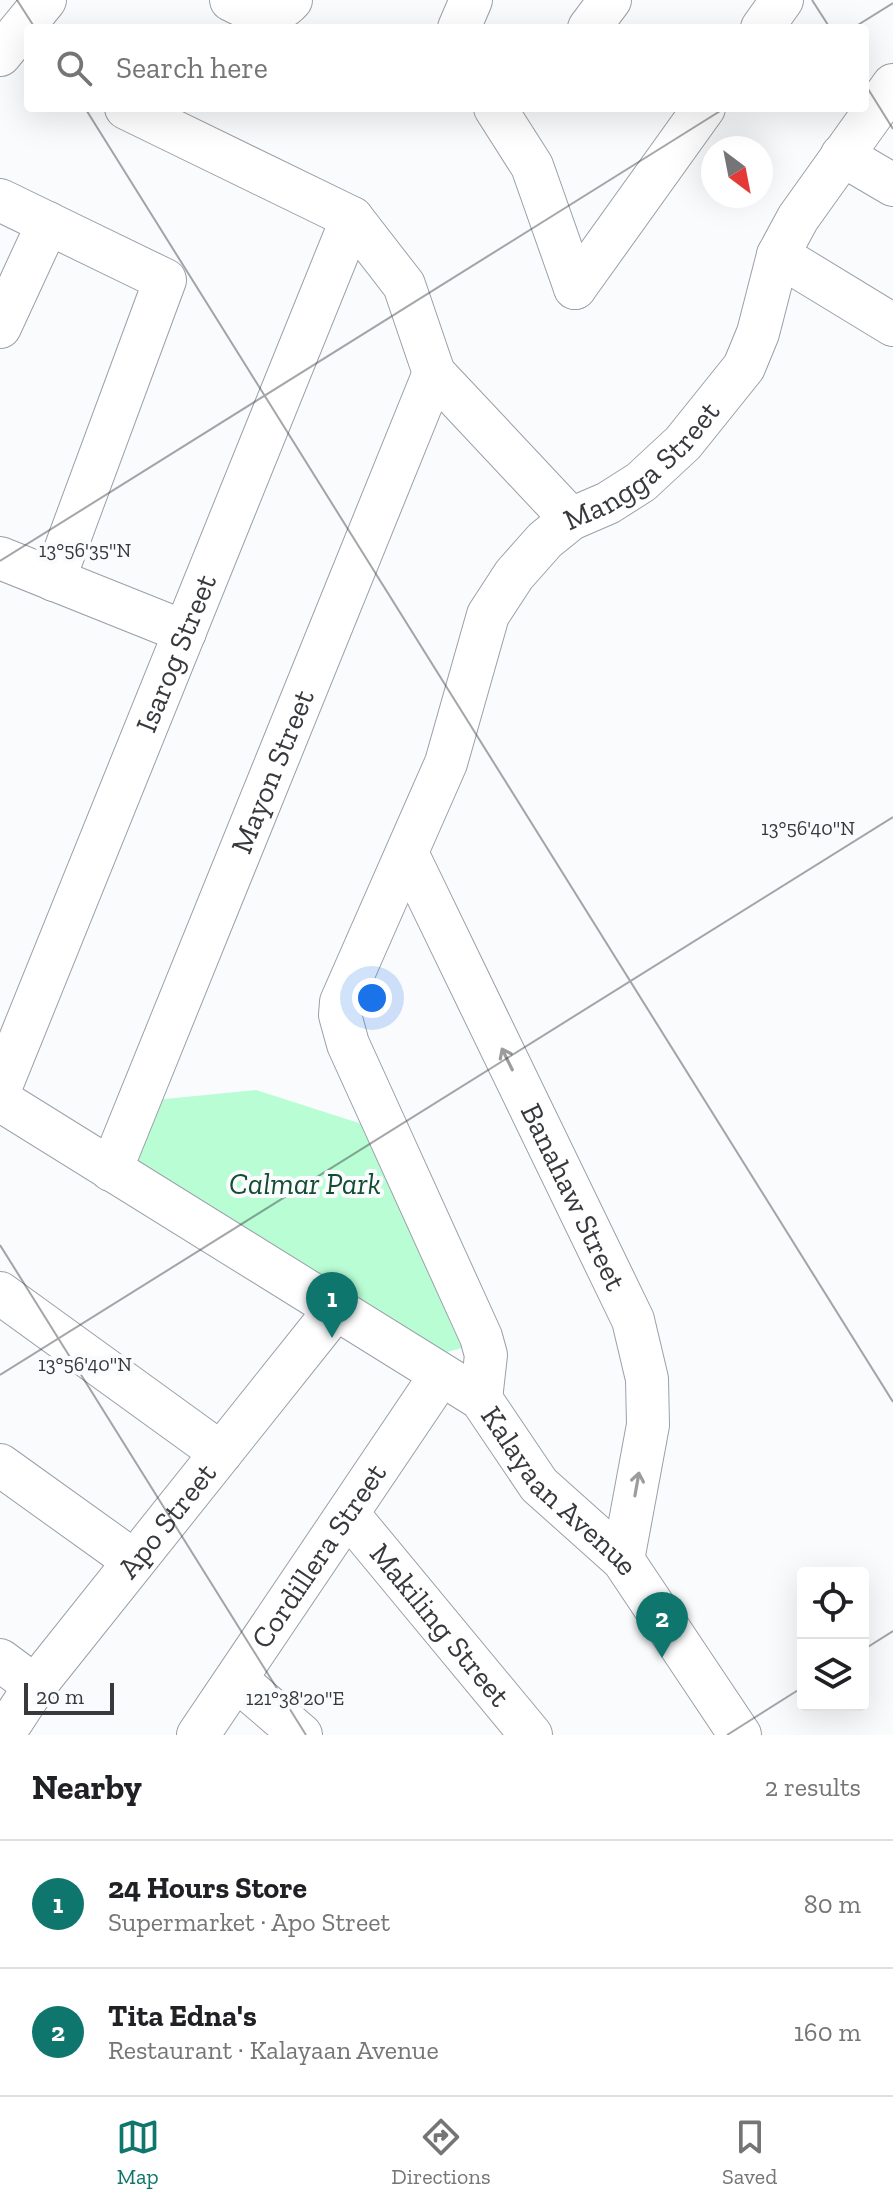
<!DOCTYPE html>
<html lang="en">
<head>
<meta charset="utf-8">
<style>
  :root { --surface:#fff; --page:#f2f2f2; --text:#202124; --muted:#757577; --line:#e0e0e0; --accent:#0f766e }
  body { margin:0; font-family:"Zilla Slab",serif; background:var(--page); color:var(--text) }
  .controls { position:absolute; right:24px; bottom:24px; display:grid; overflow:hidden; border-radius:8px; box-shadow:0 8px 32px #0002 }
  .controls button { width:72px; height:72px; display:grid; place-items:center; padding:0; border:0; border-bottom:2px solid var(--line); background:var(--surface); color:var(--text); font:40px sans-serif }
  .compass { position:absolute; left:701px; top:136px; width:72px; height:72px; border-radius:50%; background:var(--surface); box-shadow:0 8px 32px #0002; rotate:148deg }
  .scale { position:absolute; left:24px; bottom:20px; width:90px; box-sizing:border-box; padding-left:8px; border:4px solid #37393d; border-top:0; font-size:22px; line-height:28px; white-space:nowrap; color:#37393d; -webkit-text-stroke:6px #fafbfd; paint-order:stroke }
  .you { position:absolute; left:372px; top:998px; width:28px; height:28px; margin:-20px; border:6px solid #fff; border-radius:50%; background:#1a73e8; box-shadow:0 0 0 12px #1a73e833 }
  .badge { display:grid; place-items:center; width:52px; height:52px; border-radius:50%; background:var(--accent); color:#fff; font-size:26px; font-weight:700 }
  .pin { position:absolute; translate:-50% -66px; filter:drop-shadow(0 2px 4px #0008) }
  .pin::after { content:''; position:absolute; top:42px; width:28px; height:24px; background:inherit; clip-path:polygon(0 0,100% 0,50% 100%) }
  .list { margin:0; padding:0; list-style:none }
  h2 { display:flex; justify-content:space-between; align-items:center; height:104px; margin:0; padding:0 32px; font-size:34px }
  h2 small { font-size:26px; font-weight:400; color:var(--muted) }
  .list li { display:grid; grid-template-columns:52px 1fr auto; gap:24px; align-items:center; box-sizing:border-box; height:128px; padding:0 32px; border-top:2px solid var(--line) }
  .list b { display:block; font-size:30px; white-space:nowrap }
  .list p { margin:0; font-size:26px; white-space:nowrap; color:var(--muted) }
  .list em { font-size:26px; font-style:normal; color:var(--muted) }
  .icon { flex:none; width:44px; height:44px; fill:none; stroke:currentColor; stroke-width:2; stroke-linecap:round; stroke-linejoin:round }
  .map { position:relative; flex:none; width:893px; height:1735px; overflow:hidden }
  .search { position:absolute; background:var(--surface); box-shadow:0 8px 32px #0002; left:24px; right:24px; top:24px; height:88px; display:flex; align-items:center; gap:20px; box-sizing:border-box; padding:0 28px; border-radius:8px; color:var(--muted); font-size:30px }
  .sheet { height:360px; background:var(--surface) }
  nav { display:flex; justify-content:space-around; align-items:center; box-sizing:border-box; height:112px; border-top:2px solid var(--line); background:var(--surface); font-size:22px; color:var(--muted) }
  nav a { display:grid; justify-items:center; gap:4px }
  nav .on { color:var(--accent) }
  .map>svg:first-child { display:block }
</style>
</head>
<body>
<div class="map">
<svg width="893" height="1735" viewBox="0 0 893 1735">
  <rect width="100%" height="100%" fill="#fafbfd"/>
  <path fill="#b9fdd5" d="M256,1090L362,1124L462,1348L440,1354L132,1162L155,1100Z"/>
  <g fill="none" stroke-linecap="round" stroke-linejoin="round">
    <defs>
      <g id="minor">
        <path d="M231,0C253,11 272,21 291,0"/>
        <path d="M459,28L471,0"/>
        <path d="M589,28L610,0"/>
        <path d="M762,28L782,0"/>
        <path d="M0,55L45,0"/>
        <path d="M126,108L352,218L404,285L434,373L571,519"/>
        <path d="M495,108L532,166L575,288"/>
        <path d="M842,155L893,185"/>
        <path d="M0,200L165,280L54,580"/>
        <path d="M778,255L893,325"/>
        <path d="M575,288L704,108"/>
        <path d="M0,327L48,223"/>
        <path d="M0,558L185,632"/>
        <path id="s1" d="M407,853L633,1320L647,1379L648,1425L623,1560"/>
        <path id="s2" d="M0,1089L352,218"/>
        <path id="s3" d="M0,1100L481,1399L539,1485L623,1560L740,1735"/>
        <path id="s4" d="M111,1170L434,373"/>
        <path d="M0,1293L221,1453"/>
        <path id="s5" d="M481,1399L486,1355L481,1337L348,1044L340,1015L341,1002L446,763L488,615L514,575L545,540L571,519L608,503L641,482L683,443L744,367L758,333L778,255L798,218L893,85"/>
        <path d="M0,1465L134,1561"/>
        <path id="s6" d="M348,1514L531,1735"/>
        <path d="M0,1660L35,1686"/>
        <path d="M237,1680L301,1735"/>
        <path id="s7" d="M3,1735L35,1686L335,1310"/>
        <path id="s8" d="M198,1735L440,1376"/>
      </g>
    </defs>
    <use href="#minor" stroke="#9aa0a9" stroke-width="44"/>
    <use href="#minor" stroke="#fff" stroke-width="42"/>
  </g>
  <defs><path id="oneway-shaft" d="M-6 0H5M1.5-3L5.5 0L1.5 3" fill="none" stroke-width="1.6" stroke-linecap="round" stroke-linejoin="round" transform="scale(2)"/></defs>
  <g stroke="#9b9c9e">
    <use href="#oneway-shaft" transform="translate(507 1059) rotate(-116)"/>
    <use href="#oneway-shaft" transform="translate(637 1484) rotate(-80)"/>
  </g>
  <path fill="none" stroke="#37393d" stroke-width="2" stroke-opacity="0.45" d="M17,0L35,28M812,0L830,28M853,28L893,3M865,84L893,129M85,108L893,1402M0,561L725,108M0,1245L306,1735M0,1375L893,817M863,1650L893,1631M727,1735L803,1687"/>
  <g text-anchor="middle" dominant-baseline="central" stroke-width="8" stroke-linejoin="round" paint-order="stroke">
    <g font-size="30" fill="#37393d" stroke="#fafbfd">
      <text stroke="none"><textPath href="#s5" startOffset="1060">Mangga Street</textPath></text>
      <text stroke="none"><textPath href="#s2" startOffset="470">Isarog Street</textPath></text>
      <text stroke="none"><textPath href="#s4" startOffset="430">Mayon Street</textPath></text>
      <text stroke="none"><textPath href="#s1" startOffset="382">Banahaw Street</textPath></text>
      <text stroke="none"><textPath href="#s3" startOffset="688">Kalayaan Avenue</textPath></text>
      <text stroke="none"><textPath href="#s7" startOffset="270">Apo Street</textPath></text>
      <text stroke="none"><textPath href="#s8" startOffset="216">Cordillera Street</textPath></text>
      <text stroke="none"><textPath href="#s6" startOffset="144">Makiling Street</textPath></text>
    </g>
    <g font-size="30" font-style="italic" fill="#134c31" stroke="#fafbfd">
      <text x="305" y="1184">Calmar Park</text>
    </g>
  </g>
  <g font-size="20" text-anchor="middle" fill="#37393d" stroke="#fafbfd" stroke-width="8" stroke-linejoin="round" paint-order="stroke">
    <text x="85" y="557">13°56'35"N</text>
    <text x="808" y="835">13°56'40"N</text>
    <text x="85" y="1371">13°56'40"N</text>
    <text x="295" y="1705">121°38'20"E</text>
  </g>
</svg>
<div class="controls">
<button><svg class="icon" aria-label="locate" viewBox="0 0 24 24"><circle cx="12" cy="12" r="6"/><path d="M12 2v4M12 18v4M2 12h4M18 12h4"/></svg></button>
<button><svg class="icon" aria-label="layers" viewBox="0 0 24 24"><path d="M12 4l9 5-9 5-9-5zM3 14l9 5 9-5"/></svg></button>
</div>
<svg class="compass" viewBox="-18 -18 36 36"><path d="M0-13l5 13h-10z" fill="#e53935"/><path d="M0 13l5-13h-10z" fill="#757577"/></svg>
<div class="scale">20 m</div>
<div class="you"></div>
<div class="pin badge" style="left:332px;top:1338px">1</div>
<div class="pin badge" style="left:662px;top:1658px">2</div>
<div class="search"><svg class="icon" aria-label="search" viewBox="0 0 24 24"><circle cx="10" cy="10" r="6"/><path d="M15 15l6 6"/></svg>Search here</div>
</div>
<section class="sheet">
<h2>Nearby<small>2 results</small></h2>
<ul class="list">
<li><span class="badge">1</span><div><b>24 Hours Store</b><p>Supermarket · Apo Street</p></div><em>80 m</em></li>
<li><span class="badge">2</span><div><b>Tita Edna's</b><p>Restaurant · Kalayaan Avenue</p></div><em>160 m</em></li>
</ul>
</section>
<nav>
<a class="on"><svg class="icon" aria-label="map" viewBox="0 0 24 24"><path d="M3 6l6-2 6 2 6-2v14l-6 2-6-2-6 2zM9 4v14M15 6v14"/></svg>Map</a>
<a><svg class="icon" aria-label="directions" viewBox="0 0 24 24"><path d="M12 3l9 9-9 9-9-9zM9 14v-3h6M13 9l2 2-2 2"/></svg>Directions</a>
<a><svg class="icon" aria-label="saved" viewBox="0 0 24 24"><path d="M7 4h10v16l-5-4-5 4z"/></svg>Saved</a>
</nav>
</body>
</html>
